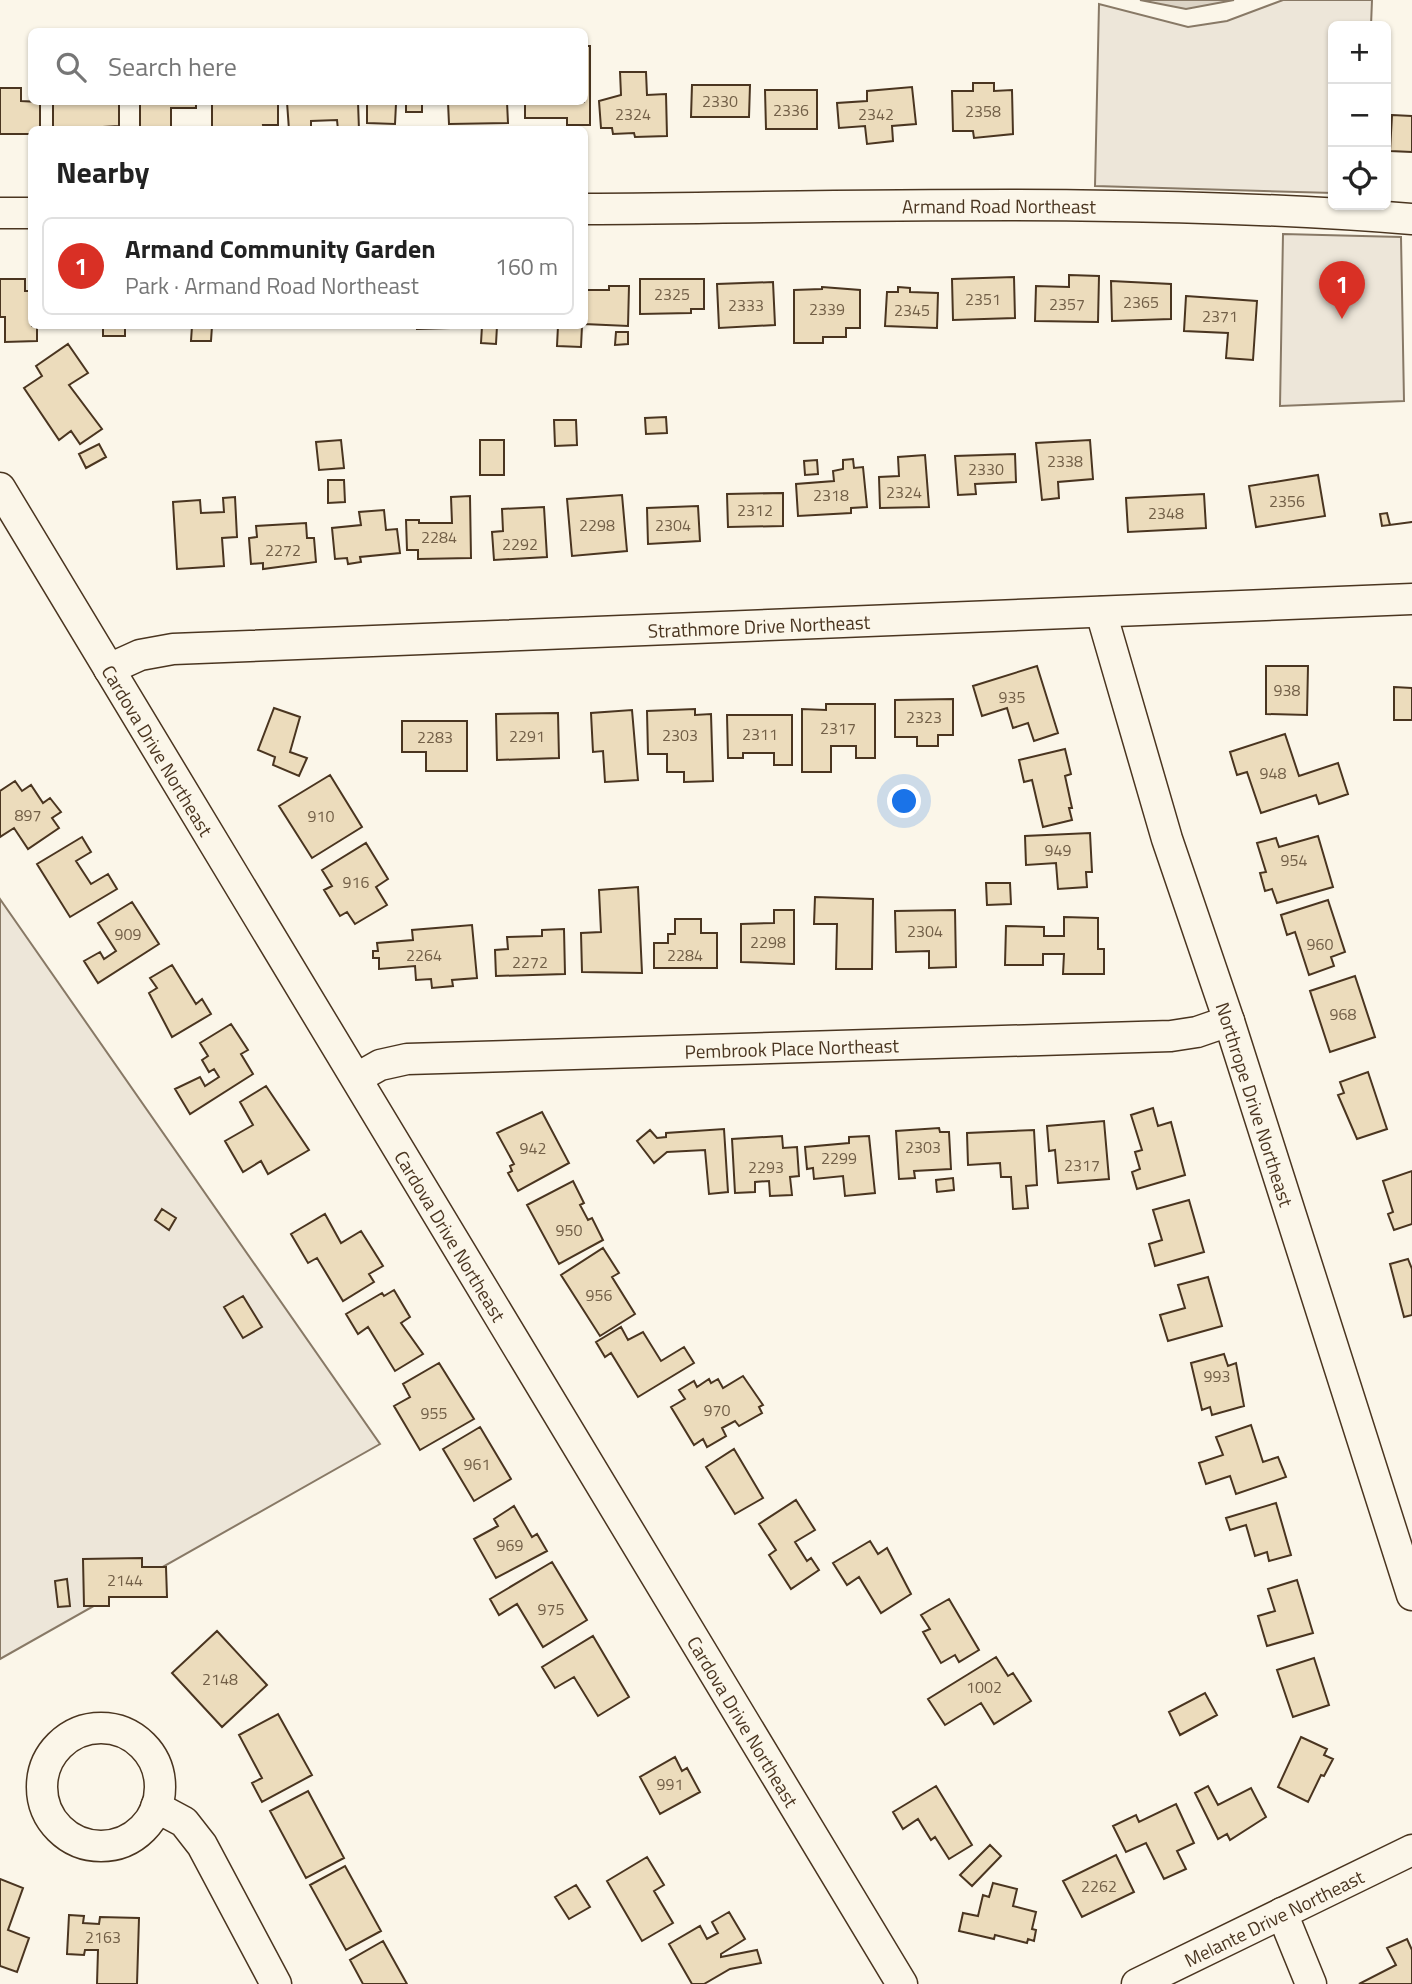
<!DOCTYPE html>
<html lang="en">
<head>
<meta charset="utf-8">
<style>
  :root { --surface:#fff; --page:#f2f2f2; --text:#222; --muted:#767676; --line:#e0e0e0; --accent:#d93025 }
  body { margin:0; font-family:"Titillium Web",sans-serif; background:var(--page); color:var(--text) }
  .controls { position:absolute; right:21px; top:21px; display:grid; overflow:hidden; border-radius:10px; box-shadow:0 2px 5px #0004 }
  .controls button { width:63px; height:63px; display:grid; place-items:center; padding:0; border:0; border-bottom:2px solid var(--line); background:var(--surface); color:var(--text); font:35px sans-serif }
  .you { position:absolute; left:905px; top:802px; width:24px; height:24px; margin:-18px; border:5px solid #fff; border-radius:50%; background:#1a73e8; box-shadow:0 0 0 10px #1a73e833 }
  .badge { display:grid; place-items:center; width:46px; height:46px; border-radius:50%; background:var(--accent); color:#fff; font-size:23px; font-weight:700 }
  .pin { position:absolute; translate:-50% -58px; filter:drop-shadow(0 2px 4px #0008) }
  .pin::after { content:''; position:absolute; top:37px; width:24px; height:21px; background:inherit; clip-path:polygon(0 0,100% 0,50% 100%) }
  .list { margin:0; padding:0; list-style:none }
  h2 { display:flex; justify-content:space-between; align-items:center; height:91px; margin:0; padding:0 28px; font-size:30px }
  h2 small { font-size:23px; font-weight:400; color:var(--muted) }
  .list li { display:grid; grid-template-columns:46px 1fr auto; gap:21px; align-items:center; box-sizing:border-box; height:98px; margin:0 14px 14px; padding:0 14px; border:2px solid var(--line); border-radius:10px }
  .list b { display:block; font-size:26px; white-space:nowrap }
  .list p { margin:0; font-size:23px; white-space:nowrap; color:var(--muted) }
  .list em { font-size:23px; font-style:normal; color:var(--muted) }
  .icon { flex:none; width:38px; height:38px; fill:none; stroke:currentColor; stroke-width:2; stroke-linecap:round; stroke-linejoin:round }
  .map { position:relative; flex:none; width:1412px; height:1984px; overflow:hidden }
  .search { position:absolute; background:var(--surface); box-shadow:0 2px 5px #0004; left:28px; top:28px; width:560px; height:77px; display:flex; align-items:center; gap:18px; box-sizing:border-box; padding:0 24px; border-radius:10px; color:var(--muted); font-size:26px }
  .panel { position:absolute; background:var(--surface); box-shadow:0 2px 5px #0004; left:28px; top:126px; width:560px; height:203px; border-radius:10px }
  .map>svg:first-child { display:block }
</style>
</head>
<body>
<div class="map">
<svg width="1412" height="1984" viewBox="0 0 1412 1984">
  <rect width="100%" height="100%" fill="#fbf6e9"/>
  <path fill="#ede6d9" stroke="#887966" stroke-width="2" d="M1283,0H1372L1371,26H1333V193L1095,186L1099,4L1188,27L1227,21Z
    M1283,234L1401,237L1404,401L1280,406Z
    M0,899L380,1444L0,1659Z"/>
  <path fill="#dcd4c6" stroke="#887966" stroke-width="2" d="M1140,0H1234L1186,9Z"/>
  <path fill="#ecdcbc" stroke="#4a3520" stroke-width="2" d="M584,46H590V125H567V118H525V102H584Z
    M620,72H646L647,95L666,94L667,136L635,137L634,133L613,134L612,128H601L599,101L621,95Z
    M973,83H994V91L1012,90L1013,134L974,138L973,131H953L952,91H973Z
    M692,85H750L749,117H691Z
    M912,87L916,124L892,126L893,141L867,144L865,126L839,128L837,103L867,101V91Z
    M0,88H21V101L40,102V130H32V134H0Z
    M765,90H817V129H766Z
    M53,102H119V126L53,130Z
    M140,102H196V108H171V130H140Z
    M212,102H278V125H263L264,130L212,128Z
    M287,102H358L359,130H338L337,120L311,121V130H289Z
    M367,102H422V112H406V104H396L395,124L367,123Z
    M448,102H507L508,123L449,124Z
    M1392,115L1412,116V152L1390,151Z
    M1069,275L1099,276L1098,322L1035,321L1036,286L1069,287Z
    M1014,277L1015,318L953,320L952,279Z
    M0,279H25V291H32V326H37V341L5,342V317H0Z
    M640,279H704V309H691V313L640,314Z
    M1111,281L1171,284V319L1112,321Z
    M773,282L775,325L719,328L717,284Z
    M609,286H629L628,326L584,324V290H609Z
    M822,287L860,290V328H846V337H823V343H794V290L822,289Z
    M898,287L910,288V292L938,293L937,328L885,326L887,292H898Z
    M1186,296L1257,301L1253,360L1226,358L1228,333L1184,331Z
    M103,326H125V336H103Z
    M192,326H212L211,341H191Z
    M417,326H450V328L417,329Z
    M482,326H497L496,344L481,343Z
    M558,326H582L581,347L557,346Z
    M616,332H628V344L615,345Z
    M68,344L88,373L69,385L102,429L80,444L71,431L59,440L24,388L42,376L36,366Z
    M666,417L667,433L646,434L645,418Z
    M554,420H576L577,445L555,446Z
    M341,440L344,468L319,470L316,442Z
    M480,440H504V475H480Z
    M1090,440L1093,479L1058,482L1059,498L1042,500L1036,443Z
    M99,444L106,457L86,468L79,454Z
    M1015,454L1016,482L975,484L976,494L958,495L955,456Z
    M925,455L929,507L880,508L879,477L899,476L898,457Z
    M853,459L854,468L863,467L867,507L851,508V513L798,516L796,484L834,481L833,471L843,469V460Z
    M817,460L818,474L805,475L804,461Z
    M1318,475L1325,516L1256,527L1249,486Z
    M328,480H344L345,502L328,503Z
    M783,493V526L728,527L727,494Z
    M1204,494L1206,528L1128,532L1126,498Z
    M622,495L627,551L572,556L567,499Z
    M470,496L471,558L418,559V550H407L406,520H419V523H452L451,497Z
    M235,497L237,537L222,538L224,566L177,569L173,502L200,500L201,513L224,512L223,498Z
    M698,506L700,541L648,544L647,508Z
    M544,507L547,557L494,560L492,532L503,531L502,509Z
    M384,510L386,530L397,529L400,553L360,557L361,562L348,564L347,558L335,559L332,528L361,525L359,512Z
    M1387,513L1390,525L1412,522L1382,526L1380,514Z
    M306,523L307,538H314L316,562L263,569V563L251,564L249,538L257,537L256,526Z
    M1037,666L1058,733L1034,741L1028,723L1013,728L1007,708L982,716L973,686Z
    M1266,666H1308L1307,715L1266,714Z
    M1394,687L1412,688V720H1394Z
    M953,699V735H938V746H917V737H895V700Z
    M826,704H875V758H856V746H831V772H802V709L826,710Z
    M274,708L300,717L290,752L307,758L299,776L273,765L275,757L258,750Z
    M695,709V715L711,714L713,781L684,782V772H667V754H648L647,711Z
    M632,710L638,780L605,782L603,751L593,752L591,713Z
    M558,713L559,758L497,760L496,714Z
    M727,715H792V765H774V753H743V758H728Z
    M402,721H467V771H426V752H402Z
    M1285,734L1299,776L1338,763L1348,794L1319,804L1316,795L1261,813L1247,772L1237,775L1230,752Z
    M1065,749L1071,774L1065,776L1072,808H1069L1072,820L1043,827L1032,780L1024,782L1019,760Z
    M330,775L362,827L312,858L279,806Z
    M15,781L22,791L31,785L43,803L50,798L61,812L52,818L59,828L28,849L14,828L0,837V791Z
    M1090,833L1092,872H1086L1087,887L1058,889L1056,863L1026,865L1025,836Z
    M1318,836L1333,887L1277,903L1272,889L1265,891L1260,873L1266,872L1257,843L1276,838L1279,847Z
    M82,837L91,852L76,861L91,884L108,874L117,889L70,917L37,864Z
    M366,843L388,879L376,887L387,905L355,924L347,912L340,916L324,890L332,886L322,870Z
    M986,883H1010L1011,904L987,905Z
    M638,887L642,973L582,972L581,933L601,932L599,890Z
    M815,897L873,899L872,969H836L837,924H814Z
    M1328,900L1345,952L1331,957L1334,966L1309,975L1295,932L1287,935L1281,915Z
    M132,902L159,944L98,983L84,961L100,952L104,959L116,951L98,923Z
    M774,910H794V964L741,962V924L774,923Z
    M955,910L956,967L929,968V951L896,952L895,911Z
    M1064,917L1098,918V949H1104V974H1063L1064,954H1043V965H1005L1006,926L1044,927V936H1064Z
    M675,919H701V933H717V968H654V943H668V934H675Z
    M472,925L477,978L452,980L453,986L432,988L431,979L416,980L415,966L379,969V958H373V951H378L377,943L413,940L412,930Z
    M564,929L565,974L496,976L495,950L508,949L507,937L542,936V930Z
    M172,965L196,1004L202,999L211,1014L172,1037L149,993L157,988L150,978Z
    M1355,976L1375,1037L1330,1052L1310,991Z
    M231,1024L248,1050L241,1054L253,1074L190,1114L175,1089L200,1077L205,1086L219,1077L214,1069L209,1072L202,1060L208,1056L200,1043Z
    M1368,1072L1387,1129L1357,1139L1338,1095L1344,1093L1340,1082Z
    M266,1086L309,1150L268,1174L261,1161L243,1172L225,1141L253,1125L240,1102Z
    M1153,1108L1158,1126L1171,1122L1185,1175L1137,1189L1132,1172L1140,1169L1135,1152L1142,1150L1131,1115Z
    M542,1112L569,1163L518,1191L508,1173L512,1171L510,1166L514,1164L497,1133Z
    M1104,1121L1109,1179L1058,1183L1055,1150L1049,1151L1047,1126Z
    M939,1128L940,1132H949L951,1169L914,1171L915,1178L899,1179L896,1131Z
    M724,1129L728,1192L709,1194L705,1150L667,1152L654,1163L637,1141L650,1130L657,1138L666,1137V1133Z
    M1034,1130L1037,1185L1026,1186L1028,1208L1013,1209L1011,1177H1001L1000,1163L968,1165L967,1133Z
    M782,1136L783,1148L797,1147L799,1176L790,1177L792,1195L770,1196L769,1181L755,1182V1192L735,1193L732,1139Z
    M869,1136L875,1193L845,1196L843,1176L814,1179L813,1168L807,1169L805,1147L849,1143V1137Z
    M1412,1171V1224L1394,1230L1388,1214L1393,1212L1383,1181Z
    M953,1178L954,1190L937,1192L936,1180Z
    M573,1181L584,1203L580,1205L588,1220L592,1218L603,1240L559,1264L527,1205Z
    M1189,1200L1204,1252L1155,1266L1149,1244L1162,1240L1153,1210Z
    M162,1209L176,1218L169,1230L155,1220Z
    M325,1214L341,1243L361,1231L383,1266L369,1274L374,1282L343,1301L317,1258L308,1263L291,1234Z
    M603,1248L619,1273L612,1277L635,1314L600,1336L561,1275Z
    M1408,1259L1412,1269V1315L1404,1317L1390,1264Z
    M1208,1277L1222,1326L1168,1341L1160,1315L1185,1308L1178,1285Z
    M394,1290L410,1317L401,1323L423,1354L395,1371L368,1327L358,1334L346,1314L382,1293L384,1296Z
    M243,1296L262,1327L243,1338L224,1307Z
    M621,1327L628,1340L643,1332L661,1361L684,1347L694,1363L638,1397L611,1353L605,1357L596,1342Z
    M1224,1354L1228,1366L1236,1363L1244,1406L1212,1415L1210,1407L1202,1410L1191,1363Z
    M439,1363L474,1419L420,1450L394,1406L410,1397L403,1384Z
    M743,1376L763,1405L759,1407L762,1413L739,1426L735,1421L722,1428L726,1436L707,1447L703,1439L694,1445L671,1407L685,1399L679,1390L694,1381L697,1387L709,1379L711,1383L718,1379L723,1388Z
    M1251,1425L1263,1462L1278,1457L1286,1477L1236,1494L1230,1476L1206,1484L1199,1463L1223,1455L1216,1437Z
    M480,1427L511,1479L474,1501L443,1449Z
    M734,1449L763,1498L735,1514L706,1467Z
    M796,1500L815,1530L795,1542L807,1561L811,1558L819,1570L791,1589L769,1555L776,1550L759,1524Z
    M1276,1503L1291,1555L1269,1561L1267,1552L1255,1556L1246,1525L1230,1530L1226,1518Z
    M514,1506L532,1537L537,1534L547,1551L496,1578L474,1539L498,1526L494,1519Z
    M870,1541L878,1554L887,1548L911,1594L881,1613L859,1577L847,1585L833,1563Z
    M142,1558V1567H166L167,1597H109V1606H84L83,1559Z
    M552,1562L587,1620L543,1647L517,1604L499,1615L490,1599Z
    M67,1579L70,1606L58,1607L55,1581Z
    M1297,1580L1313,1633L1267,1646L1258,1616L1275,1611L1268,1589Z
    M949,1599L979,1650L959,1662L955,1655L941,1663L923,1632L930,1629L921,1615Z
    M217,1631L267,1685L222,1727L172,1673Z
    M593,1636L629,1697L598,1716L574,1677L555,1688L542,1667Z
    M996,1657L1008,1676L1013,1673L1031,1701L994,1724L981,1703L945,1725L928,1699Z
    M1314,1658L1329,1705L1293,1717L1277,1670Z
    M1205,1693L1217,1715L1180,1735L1169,1712Z
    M278,1714L312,1775L262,1802L252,1783L262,1778L239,1735Z
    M1301,1737L1327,1749L1324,1755L1333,1759L1324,1776L1321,1775L1308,1802L1278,1787Z
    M675,1757L682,1771L687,1768L700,1792L660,1814L640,1777Z
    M936,1786L972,1845L949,1859L935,1837L931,1840L918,1819L903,1829L893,1812Z
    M1208,1786L1218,1805L1251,1788L1266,1817L1230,1840L1227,1834L1218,1839L1195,1793Z
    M308,1791L344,1858L306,1878L270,1811Z
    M1176,1804L1194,1843L1177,1851L1186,1869L1164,1879L1146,1843L1126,1852L1113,1826L1136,1815L1139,1822Z
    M990,1845L1001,1856L972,1886L960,1875Z
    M1116,1855L1134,1892L1082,1917L1063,1881Z
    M647,1857L664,1885L654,1891L673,1923L642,1941L607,1881Z
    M345,1866L381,1931L346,1950L310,1885Z
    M0,1879L23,1888L8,1930L29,1938L17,1972L0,1966Z
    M993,1883L1017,1889L1013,1906L1036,1912L1032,1929L1036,1930L1034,1941L1028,1939L1027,1943L995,1935L994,1939L959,1931L963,1913L978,1916L983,1895L989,1897Z
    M576,1885L590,1907L569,1919L555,1897Z
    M729,1912L745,1939L721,1954V1957L757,1950L761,1963L730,1969L704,1984H692L669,1944L700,1926L707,1939L718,1933L712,1922Z
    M69,1915L84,1916L83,1923L99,1924L100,1917L139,1918L137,1984H97L98,1950H85L84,1955L67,1954Z
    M1407,1939L1412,1950V1984H1359L1396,1965L1387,1948Z
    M383,1941L407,1984H363L350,1960Z"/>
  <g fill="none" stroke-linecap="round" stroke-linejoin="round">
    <defs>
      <g id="minor">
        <path id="s1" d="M584,209C860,207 1137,197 1412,219"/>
        <path d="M0,213H32"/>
        <path id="s2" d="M0,488L902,1984"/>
        <path id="s3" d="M1101,612L1167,839L1229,1021L1412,1595"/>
        <path id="s4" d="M109,669L140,655L173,649L1412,599"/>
        <path id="s5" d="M357,1078L380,1065L407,1059L1171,1036L1197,1032L1229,1021"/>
        <circle cx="101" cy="1787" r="59"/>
        <path d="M156,1807L184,1822L202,1845L276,1984"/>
        <path d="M1282,1913L1311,1984"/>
        <path id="s6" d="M1137,1984L1412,1850"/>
      </g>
    </defs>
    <use href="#minor" stroke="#4a3520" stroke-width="33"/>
    <use href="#minor" stroke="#fbf6e9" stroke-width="30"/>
  </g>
  <g text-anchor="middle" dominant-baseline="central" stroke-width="5" stroke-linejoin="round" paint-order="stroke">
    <g font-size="16" fill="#725f47">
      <text x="720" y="101">2330</text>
      <text x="791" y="110">2336</text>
      <text x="983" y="111">2358</text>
      <text x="633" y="114">2324</text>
      <text x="876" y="114">2342</text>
      <text x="672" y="294">2325</text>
      <text x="983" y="299">2351</text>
      <text x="1141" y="302">2365</text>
      <text x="1067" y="304">2357</text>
      <text x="746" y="305">2333</text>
      <text x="827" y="309">2339</text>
      <text x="912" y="310">2345</text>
      <text x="1220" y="316">2371</text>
      <text x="1065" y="461">2338</text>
      <text x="986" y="469">2330</text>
      <text x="904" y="492">2324</text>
      <text x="831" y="495">2318</text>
      <text x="1287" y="501">2356</text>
      <text x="755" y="510">2312</text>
      <text x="1166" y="513">2348</text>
      <text x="597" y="525">2298</text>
      <text x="673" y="525">2304</text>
      <text x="439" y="537">2284</text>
      <text x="520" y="544">2292</text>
      <text x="283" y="550">2272</text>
      <text x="1287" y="690">938</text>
      <text x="1012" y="697">935</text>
      <text x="924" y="717">2323</text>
      <text x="838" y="728">2317</text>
      <text x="760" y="734">2311</text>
      <text x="680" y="735">2303</text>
      <text x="527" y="736">2291</text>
      <text x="435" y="737">2283</text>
      <text x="1273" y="773">948</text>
      <text x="28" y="815">897</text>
      <text x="321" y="816">910</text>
      <text x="1058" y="850">949</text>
      <text x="1294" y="860">954</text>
      <text x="356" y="882">916</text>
      <text x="925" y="931">2304</text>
      <text x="128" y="934">909</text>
      <text x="768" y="942">2298</text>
      <text x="1320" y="944">960</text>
      <text x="424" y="955">2264</text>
      <text x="685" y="955">2284</text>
      <text x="530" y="962">2272</text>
      <text x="1343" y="1014">968</text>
      <text x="923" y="1147">2303</text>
      <text x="533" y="1148">942</text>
      <text x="839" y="1158">2299</text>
      <text x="1082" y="1165">2317</text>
      <text x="766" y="1167">2293</text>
      <text x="569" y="1230">950</text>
      <text x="599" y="1295">956</text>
      <text x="1217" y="1376">993</text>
      <text x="717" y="1410">970</text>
      <text x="434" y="1413">955</text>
      <text x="477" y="1464">961</text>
      <text x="510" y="1545">969</text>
      <text x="125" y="1580">2144</text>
      <text x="551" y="1609">975</text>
      <text x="220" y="1679">2148</text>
      <text x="984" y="1687">1002</text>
      <text x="670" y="1784">991</text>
      <text x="1099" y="1886">2262</text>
      <text x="103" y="1937">2163</text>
    </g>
    <g font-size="19" fill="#4a3520" stroke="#fbf6e9">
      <text stroke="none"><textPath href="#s1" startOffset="415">Armand Road Northeast</textPath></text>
      <text stroke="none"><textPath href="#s4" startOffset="654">Strathmore Drive Northeast</textPath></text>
      <text stroke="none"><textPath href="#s2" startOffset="306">Cardova Drive Northeast</textPath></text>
      <text stroke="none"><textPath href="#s5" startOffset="439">Pembrook Place Northeast</textPath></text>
      <text stroke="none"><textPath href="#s3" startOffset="516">Northrope Drive Northeast</textPath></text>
      <text stroke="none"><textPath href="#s2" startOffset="873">Cardova Drive Northeast</textPath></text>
      <text stroke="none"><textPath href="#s2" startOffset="1440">Cardova Drive Northeast</textPath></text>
      <text stroke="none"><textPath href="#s6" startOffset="152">Melante Drive Northeast</textPath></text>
    </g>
  </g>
</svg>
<div class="controls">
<button>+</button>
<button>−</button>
<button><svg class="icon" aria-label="locate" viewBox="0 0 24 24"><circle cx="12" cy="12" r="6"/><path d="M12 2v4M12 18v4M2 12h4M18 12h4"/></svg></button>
</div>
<div class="you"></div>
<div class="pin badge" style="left:1342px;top:319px">1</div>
<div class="search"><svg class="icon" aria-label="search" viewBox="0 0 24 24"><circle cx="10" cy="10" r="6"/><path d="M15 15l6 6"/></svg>Search here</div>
<section class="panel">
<h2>Nearby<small></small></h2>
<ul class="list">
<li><span class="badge">1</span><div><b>Armand Community Garden</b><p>Park · Armand Road Northeast</p></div><em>160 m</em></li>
</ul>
</section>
</div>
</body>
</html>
